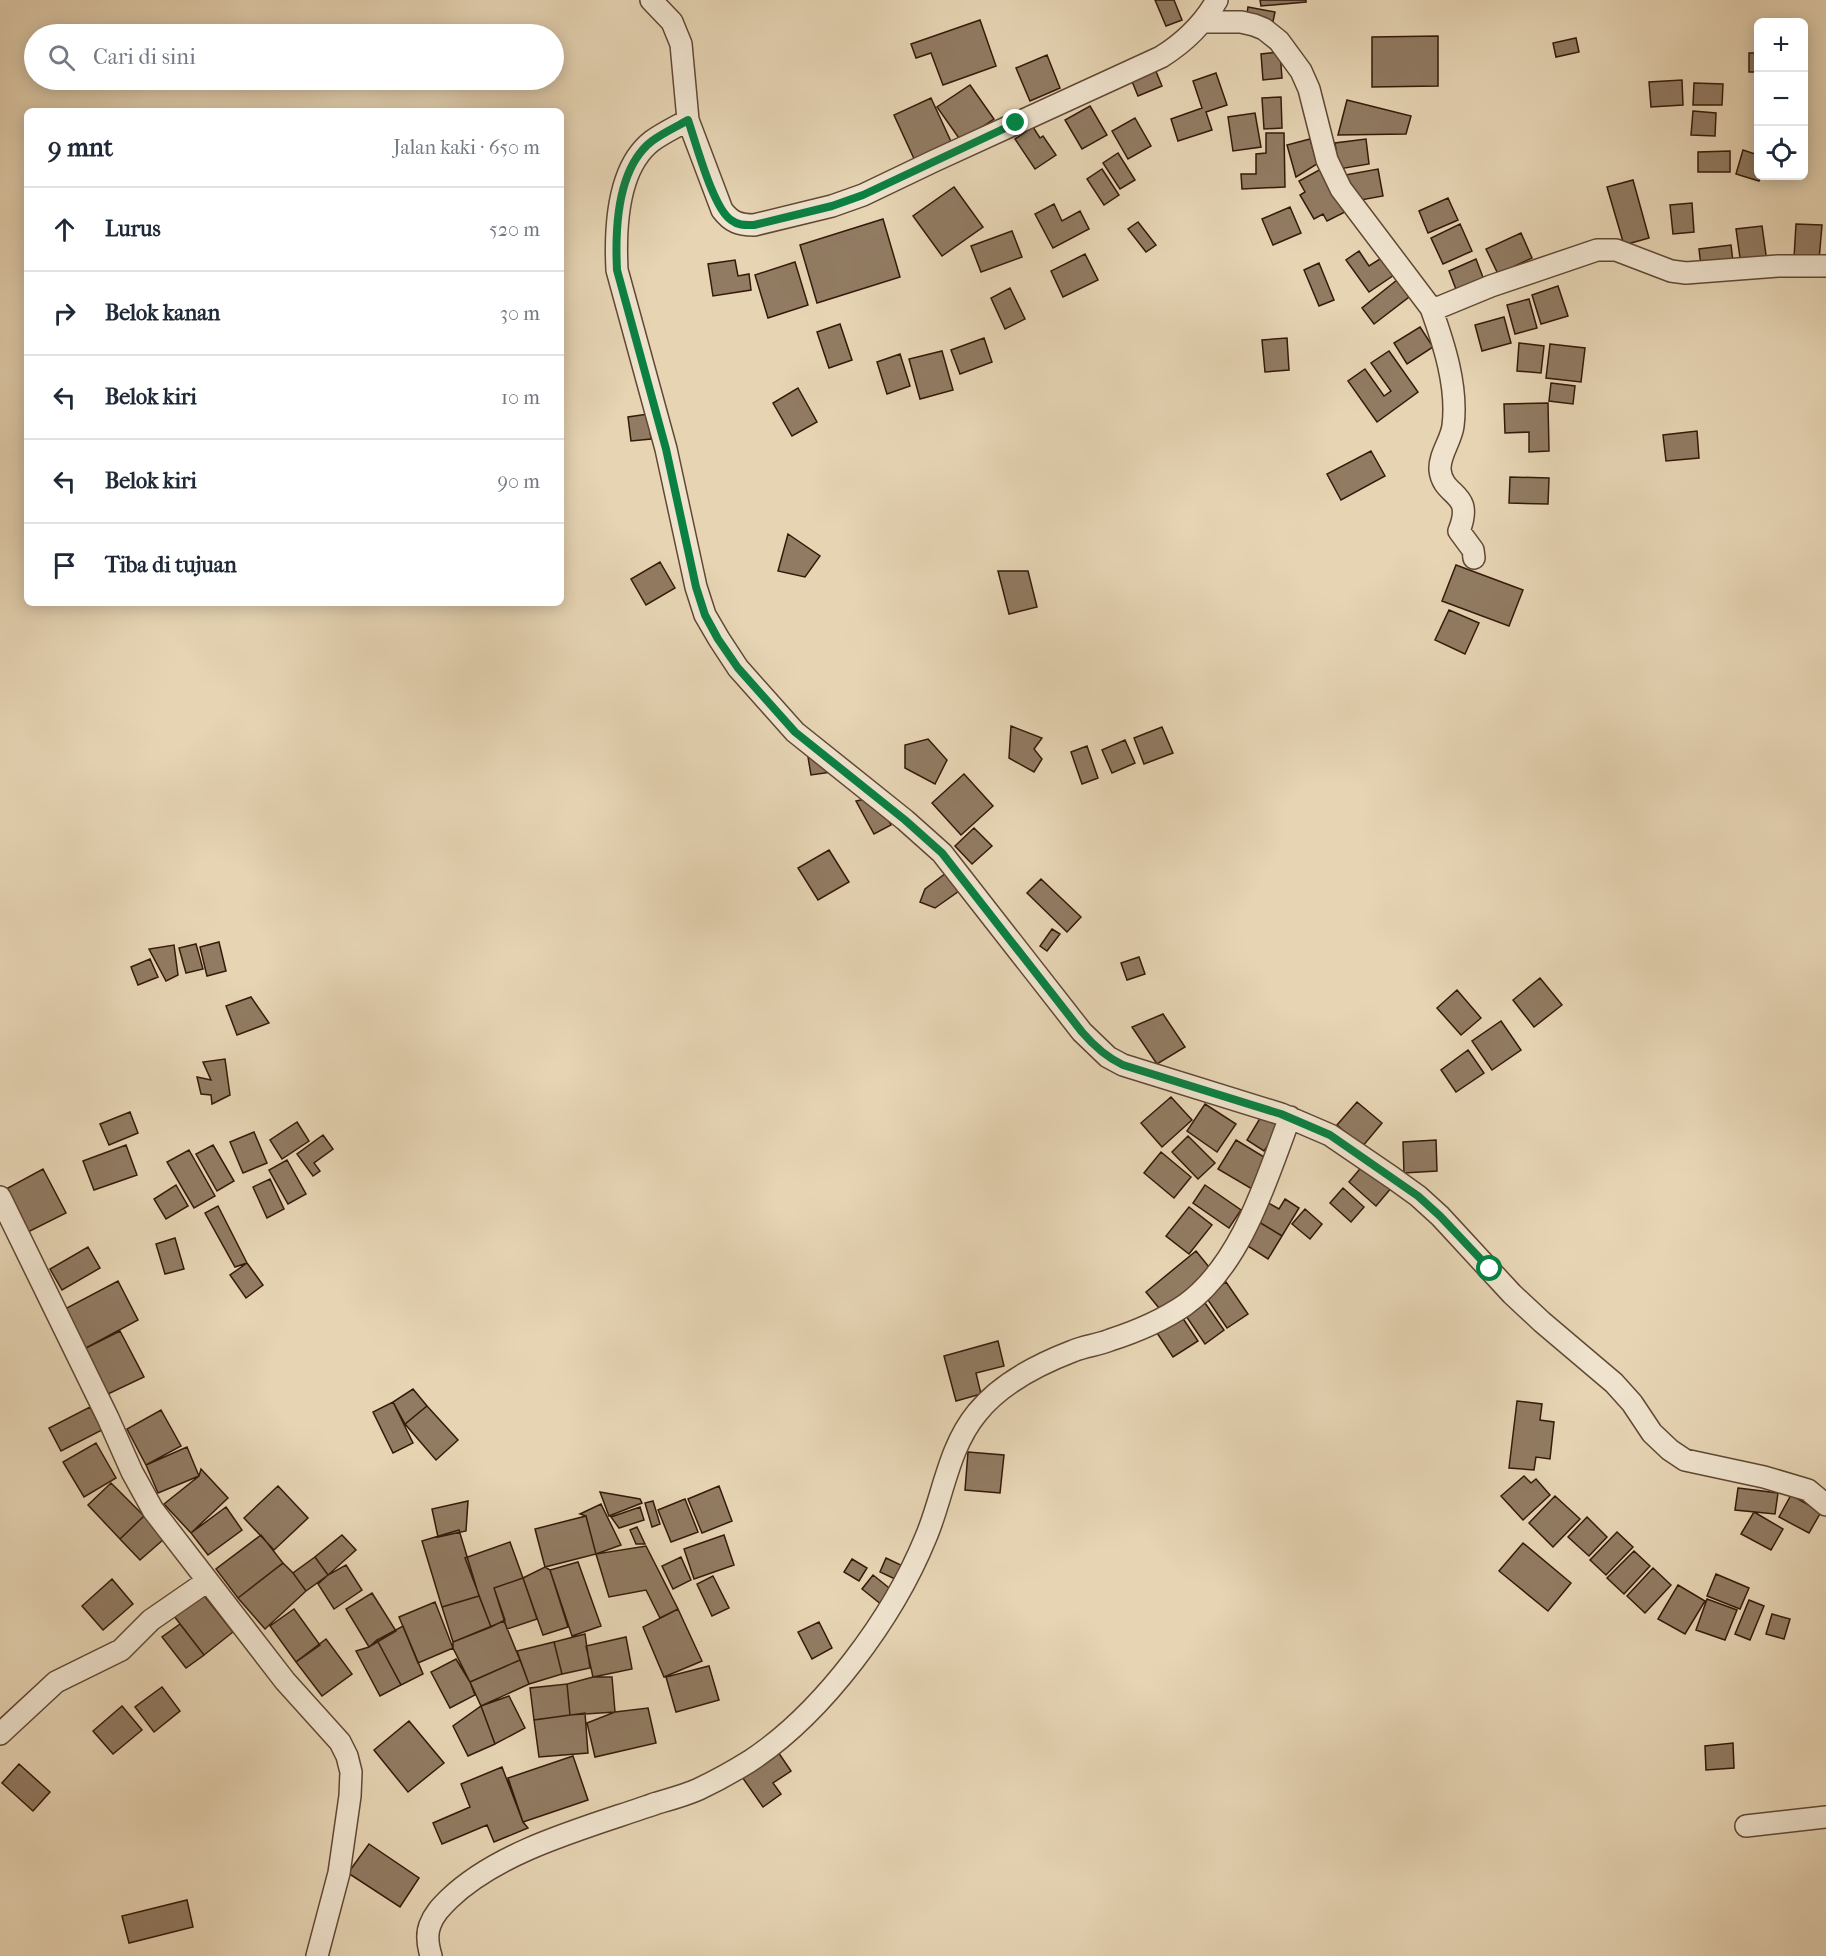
<!DOCTYPE html>
<html lang="id">
<head>
<meta charset="utf-8">
<style>
  :root { --surface:#fff; --page:#f6f6f7; --text:#1f2937; --muted:#747a83; --line:#e0e1e3 }
  body { margin:0; font-family:"IM FELL French Canon",serif; background:var(--page); color:var(--text) }
  .controls { position:absolute; right:18px; top:18px; display:grid; overflow:hidden; border-radius:9px; box-shadow:0 3px 15px #0003 }
  .controls button { width:54px; height:54px; display:grid; place-items:center; padding:0; border:0; border-bottom:2px solid var(--line); background:var(--surface); color:var(--text); font:30px sans-serif }
  .stop { position:absolute; width:18px; height:18px; margin:-14px; border:4px solid #0b8043; border-radius:50%; background:#fff }
  .stop.end { background:#0b8043; border-color:#fff; box-shadow:0 2px 6px #0008 }
  .list { margin:0; padding:0; list-style:none }
  h2 { display:flex; justify-content:space-between; align-items:center; height:78px; margin:0; padding:0 24px; font-size:26px }
  h2 small { font-size:20px; font-weight:400; color:var(--muted) }
  .list li { display:grid; grid-template-columns:39px 1fr auto; gap:18px; align-items:center; box-sizing:border-box; height:84px; padding:0 24px; border-top:2px solid var(--line) }
  .list b { display:block; font-size:22px; white-space:nowrap }
  .list em { font-size:20px; font-style:normal; color:var(--muted) }
  .icon { flex:none; width:33px; height:33px; fill:none; stroke:currentColor; stroke-width:2; stroke-linecap:round; stroke-linejoin:round }
  .map { position:relative; flex:none; width:1826px; height:1956px; overflow:hidden }
  .search { position:absolute; background:var(--surface); box-shadow:0 3px 15px #0003; left:24px; top:24px; width:540px; height:66px; display:flex; align-items:center; gap:15px; box-sizing:border-box; padding:0 21px; border-radius:33px; color:var(--muted); font-size:22px }
  .panel { position:absolute; background:var(--surface); box-shadow:0 3px 15px #0003; left:24px; top:108px; width:540px; height:498px; border-radius:9px }
  .map>svg:first-child { display:block }
</style>
</head>
<body>
<div class="map">
<svg width="1826" height="1956" viewBox="0 0 1826 1956">
  <rect width="100%" height="100%" fill="#e6d4b3"/>
  <filter id="stains"><feTurbulence type="fractalNoise" baseFrequency=".00333" numOctaves="4"/><feColorMatrix values="0 0 0 0 .2 0 0 0 0 .09 0 0 0 0 .02 0 0 0 .5 -.17"/></filter>
  <radialGradient id="worn" r=".72"><stop offset=".6" stop-color="#630" stop-opacity="0"/><stop offset="1" stop-color="#630" stop-opacity=".3"/></radialGradient>
  <path fill="#917b62" stroke="#351a0a" stroke-width="1.5" d="M1155,0H1174L1182,20L1166,26Z
    M1260,0H1306V2L1261,6Z
    M1248,7L1275,12L1272,26L1246,21Z
    M980,20L996,66L943,85L931,53L916,58L911,44Z
    M1438,36V86L1372,87V37Z
    M1576,38L1579,52L1556,57L1553,43Z
    M1280,52L1282,78L1263,80L1261,54Z
    M1749,53H1758V72H1749Z
    M1047,55L1060,88L1030,101L1016,68Z
    M1155,69L1162,86L1138,96L1131,79Z
    M1216,73L1227,105L1206,112L1212,130L1178,141L1171,119L1202,108L1193,81Z
    M1682,80L1683,105L1651,107L1649,82Z
    M1694,83L1723,84L1722,105H1693Z
    M970,85L994,119L961,141L937,107Z
    M1281,97L1282,128L1264,129L1262,98Z
    M931,98L953,146L916,163L894,115Z
    M1347,100L1411,116L1406,134L1338,135Z
    M1090,106L1107,135L1082,149L1065,120Z
    M1693,111L1716,113L1715,136L1691,135Z
    M1255,113L1261,147L1233,151L1228,117Z
    M1135,118L1151,146L1128,159L1112,131Z
    M1033,127L1040,138L1043,136L1056,155L1035,169L1015,139Z
    M1266,133H1284L1285,187L1242,189L1241,174H1256V154L1266,153Z
    M1310,139L1317,164L1296,177L1287,145Z
    M1366,139L1369,164L1339,169L1335,143Z
    M1743,150L1758,155V176H1761L1759,181L1736,174Z
    M1730,151V172H1698V152Z
    M1118,153L1135,180L1120,189L1103,163Z
    M1102,169L1119,195L1104,205L1087,179Z
    M1321,169L1345,212L1327,221L1323,214L1314,219L1300,195L1305,192L1299,181Z
    M1378,169L1383,196L1350,202L1345,175Z
    M1633,180L1649,238L1624,245L1607,187Z
    M954,187L983,227L942,256L913,216Z
    M1448,198L1458,220L1428,233L1419,211Z
    M1692,203L1694,232L1673,234L1670,205Z
    M1054,204L1062,221L1080,211L1089,229L1053,248L1035,214Z
    M1290,207L1301,233L1273,245L1262,219Z
    M883,219L900,277L817,303L800,245Z
    M1138,222L1156,245L1146,252L1128,229Z
    M1460,224L1472,251L1443,264L1431,238Z
    M1796,224L1822,225L1819,260L1794,258Z
    M1762,226L1767,262L1741,265L1736,229Z
    M1012,231L1022,257L981,272L971,246Z
    M1521,233L1532,258L1498,274L1486,249Z
    M1731,245L1733,262L1701,266L1699,249Z
    M1359,251L1369,266L1383,257L1394,275L1369,292L1346,260Z
    M1085,254L1098,280L1063,297L1051,271Z
    M1476,259L1484,280L1457,292L1449,271Z
    M735,260L738,276L749,274L751,290L713,296L708,264Z
    M795,262L808,305L768,318L755,275Z
    M1319,263L1334,300L1319,306L1304,270Z
    M1397,280L1409,297L1374,324L1362,308Z
    M1558,286L1568,316L1541,324L1532,295Z
    M1010,288L1025,319L1005,329L991,298Z
    M1529,299L1537,328L1515,334L1507,305Z
    M1504,317L1511,343L1482,351L1475,325Z
    M840,324L852,360L829,368L817,332Z
    M1420,327L1433,347L1407,364L1394,343Z
    M984,338L992,362L960,374L951,350Z
    M1287,338L1289,370L1265,372L1262,340Z
    M1519,343L1544,346L1541,373L1517,371Z
    M1550,344L1585,348L1581,382L1546,378Z
    M942,351L953,390L920,399L909,359Z
    M1389,351L1418,392L1377,422L1348,381L1365,369L1384,396L1391,391L1371,363Z
    M900,354L910,386L887,394L877,362Z
    M1551,383L1575,386L1573,404L1549,401Z
    M798,388L817,422L792,436L773,403Z
    M1548,403L1549,451L1529,452V432L1505,433L1504,404Z
    M648,414L651,439L631,441L628,417Z
    M1697,431L1699,458L1666,461L1663,435Z
    M1371,451L1385,476L1341,500L1327,474Z
    M1510,477L1549,478L1548,504L1509,503Z
    M788,534L820,556L805,577L778,571Z
    M660,562L675,588L646,605L631,579Z
    M1456,565L1523,590L1509,626L1442,601Z
    M998,571H1028L1037,607L1009,614Z
    M1449,610L1479,623L1465,654L1435,640Z
    M1011,726L1042,738L1034,749L1042,759L1034,772L1009,758Z
    M1162,727L1173,753L1144,764L1134,738Z
    M928,739L947,760L935,784L905,768V745Z
    M1125,740L1135,763L1112,773L1102,750Z
    M1087,746L1098,778L1082,784L1071,752Z
    M808,757L819,761L832,772L811,775Z
    M964,774L993,806L961,835L932,803Z
    M865,799L881,807L891,825L874,834L856,801Z
    M974,828L992,846L972,864L955,846Z
    M829,850L849,882L818,900L798,868Z
    M946,873L959,891L935,908L920,902L925,889Z
    M1041,879L1081,917L1067,932L1027,893Z
    M1052,929L1060,934L1047,951L1040,946Z
    M219,942L226,971L207,976L200,947Z
    M196,944L203,969L186,973L179,948Z
    M174,945L178,975L166,981L149,949Z
    M1139,957L1145,974L1127,980L1121,963Z
    M150,959L158,977L138,985L131,967Z
    M1540,978L1562,1005L1534,1027L1513,1000Z
    M1457,990L1481,1018L1461,1035L1437,1008Z
    M251,997L269,1023L237,1035L226,1006Z
    M1163,1014L1185,1047L1157,1064L1132,1027Z
    M1501,1021L1521,1050L1492,1070L1472,1041Z
    M1468,1050L1484,1073L1456,1092L1441,1070Z
    M225,1059L230,1095L212,1104L211,1095L201,1094L197,1077L211,1080L203,1062Z
    M1171,1097L1192,1120L1162,1147L1141,1123Z
    M1357,1102L1382,1123L1362,1147L1337,1125Z
    M1205,1104L1236,1124L1217,1152L1187,1131Z
    M130,1112L138,1133L109,1145L100,1124Z
    M1262,1115L1281,1127L1264,1151L1247,1140Z
    M297,1122L309,1141L282,1159L270,1140Z
    M254,1132L267,1163L243,1173L230,1142Z
    M323,1135L333,1149L314,1163L320,1171L313,1176L297,1154Z
    M1188,1136L1215,1163L1198,1179L1172,1152Z
    M1236,1140L1269,1160L1252,1189L1218,1169Z
    M1436,1140L1437,1171L1404,1173L1403,1142Z
    M126,1145L137,1175L94,1190L83,1161Z
    M213,1145L234,1181L217,1191L196,1154Z
    M189,1150L215,1196L194,1208L167,1162Z
    M1161,1152L1191,1177L1174,1198L1144,1173Z
    M287,1160L306,1194L288,1204L269,1170Z
    M1364,1164L1392,1187L1376,1206L1349,1182Z
    M43,1169L66,1213L28,1232L6,1189Z
    M270,1179L284,1209L267,1218L253,1187Z
    M176,1185L188,1206L166,1219L154,1199Z
    M1205,1185L1241,1210L1229,1228L1193,1203Z
    M1343,1188L1364,1207L1351,1222L1330,1203Z
    M1285,1199L1299,1208L1282,1236L1254,1219L1265,1201L1279,1209Z
    M218,1206L247,1263L235,1267L205,1213Z
    M1189,1207L1212,1225L1189,1254L1166,1236Z
    M1305,1209L1322,1224L1310,1239L1292,1224Z
    M1254,1219L1282,1236L1268,1259L1240,1241Z
    M175,1238L184,1269L165,1274L156,1244Z
    M88,1247L100,1268L62,1290L50,1269Z
    M1196,1251L1213,1272L1163,1313L1146,1292Z
    M247,1263L263,1285L246,1298L230,1275Z
    M118,1281L138,1320L84,1349L63,1310Z
    M1226,1282L1248,1314L1227,1328L1206,1297Z
    M1205,1303L1224,1330L1205,1344L1186,1316Z
    M1182,1317L1198,1341L1173,1357L1157,1333Z
    M120,1331L144,1377L108,1394L84,1349Z
    M998,1341L1004,1366L976,1373L981,1394L956,1401L944,1356Z
    M413,1389L427,1406L405,1424L393,1402Z
    M1517,1401L1542,1404L1540,1420L1554,1422L1550,1459L1536,1457L1534,1470L1509,1468Z
    M393,1402L413,1443L393,1453L373,1412Z
    M427,1406L458,1440L436,1460L405,1424Z
    M90,1407L102,1430L61,1451L49,1428Z
    M161,1410L181,1446L146,1465L127,1429Z
    M96,1443L116,1478L84,1497L63,1462Z
    M187,1447L199,1476L158,1493L146,1465Z
    M968,1452L1004,1455L1000,1493L965,1490Z
    M201,1469L228,1498L191,1533L164,1504L199,1476Z
    M1524,1476L1531,1483L1536,1479L1550,1495L1523,1520L1501,1496Z
    M111,1483L144,1516L120,1539L88,1505Z
    M278,1486L308,1518L274,1550L244,1518Z
    M719,1486L732,1521L702,1533L688,1499Z
    M1738,1488L1778,1493L1775,1514L1735,1510Z
    M600,1492L640,1499L642,1503L609,1516Z
    M1791,1495L1821,1512L1809,1533L1779,1517Z
    M1555,1496L1580,1519L1553,1547L1529,1523Z
    M685,1499L698,1532L671,1542L658,1510Z
    M468,1501L466,1531L438,1537L432,1509Z
    M653,1501L660,1524L652,1527L645,1503Z
    M601,1504L621,1545L596,1554L586,1516L580,1514Z
    M226,1507L242,1530L208,1555L191,1533Z
    M640,1507L644,1520L619,1528L611,1517Z
    M1754,1512L1783,1529L1771,1550L1741,1534Z
    M144,1516L164,1539L140,1560L120,1539Z
    M586,1516L596,1554L545,1567L535,1529Z
    M1587,1517L1607,1537L1589,1556L1568,1537Z
    M637,1527L645,1544H636L630,1530Z
    M459,1530L479,1596L442,1607L422,1541Z
    M1617,1532L1633,1547L1606,1575L1590,1560Z
    M261,1535L283,1563L238,1598L216,1569Z
    M342,1535L356,1550L328,1575L315,1557Z
    M724,1535L734,1565L694,1579L684,1549Z
    M510,1542L523,1578L494,1588L505,1620L491,1627L465,1558Z
    M1523,1543L1571,1583L1548,1611L1499,1571Z
    M646,1546L678,1609L660,1618L646,1590L609,1597L596,1554Z
    M1634,1551L1650,1566L1624,1594L1607,1578Z
    M315,1557L328,1575L306,1591L293,1573Z
    M681,1557L691,1580L673,1589L662,1566Z
    M886,1558L903,1566L897,1580L880,1572Z
    M852,1559L867,1568L859,1581L844,1572Z
    M578,1562L601,1626L572,1636L550,1570Z
    M283,1563L293,1573L306,1591L265,1629L238,1598Z
    M346,1565L362,1590L334,1609L318,1584L328,1575Z
    M545,1567L550,1570L568,1627L543,1635L523,1578Z
    M1653,1568L1671,1585L1645,1613L1627,1596Z
    M1716,1574L1749,1588L1740,1609L1707,1596Z
    M873,1575L893,1591L882,1605L862,1589Z
    M713,1576L729,1608L712,1616L697,1584Z
    M523,1578L537,1619L507,1629L494,1588Z
    M112,1579L133,1604L103,1630L82,1606Z
    M1678,1585L1705,1601L1685,1634L1658,1619Z
    M202,1593L233,1632L204,1655L174,1616Z
    M372,1593L396,1631L369,1647L346,1609Z
    M479,1596L491,1627L453,1642L442,1607Z
    M1707,1599L1737,1610L1725,1640L1696,1630Z
    M1749,1600L1764,1606L1750,1640L1735,1634Z
    M435,1602L453,1648L418,1663L399,1617Z
    M294,1609L320,1645L296,1662L270,1626Z
    M678,1609L702,1661L664,1677L643,1627Z
    M1772,1614L1790,1619L1784,1639L1766,1634Z
    M504,1621L520,1660L470,1682L453,1648V1642Z
    M819,1622L832,1648L812,1659L798,1632Z
    M180,1624L204,1655L186,1668L162,1637Z
    M403,1626L423,1674L401,1685L377,1640Z
    M585,1634L590,1668L562,1674L554,1642Z
    M626,1637L632,1669L593,1677L586,1646Z
    M326,1639L352,1674L322,1696L296,1662Z
    M377,1640L401,1685L380,1696L356,1651L369,1647Z
    M554,1642L562,1674L529,1684L517,1651Z
    M456,1659L470,1682L475,1695L450,1708L431,1672Z
    M520,1660L529,1684L481,1706L470,1682Z
    M709,1666L719,1700L676,1712L666,1677Z
    M593,1677H612L615,1712L570,1715L567,1684Z
    M567,1684L570,1715L534,1720L530,1688Z
    M162,1687L180,1711L154,1732L135,1707Z
    M509,1696L525,1728L495,1744L481,1706Z
    M122,1706L142,1730L113,1754L93,1731Z
    M481,1706L495,1744L468,1756L453,1726Z
    M648,1708L656,1743L595,1757L587,1723L615,1712Z
    M585,1713L588,1753L539,1757L534,1720Z
    M409,1721L444,1763L408,1792L374,1750Z
    M1733,1743L1734,1768L1706,1770L1705,1746Z
    M776,1749L791,1771L773,1783L781,1794L763,1807L740,1774Z
    M573,1756L588,1800L523,1822L508,1778Z
    M19,1764L50,1792L33,1811L2,1783Z
    M502,1767L523,1822L528,1828L494,1842L487,1825L442,1844L433,1823L470,1807L461,1784Z
    M369,1844L419,1878L400,1907L348,1873Z
    M187,1900L193,1927L129,1943L122,1916Z"/>
  <g fill="none" stroke-linecap="round" stroke-linejoin="round">
    <defs>
      <path id="street" d="M651,0L672,22L681,44L688,120C676,127 663,133 652,141C617,168 615,230 617,270L666,449L696,587L705,615L719,639L738,668L795,732L905,820L942,853L1082,1032L1108,1057L1123,1065L1281,1114L1330,1135L1393,1178L1418,1196L1440,1216L1512,1294L1542,1322L1614,1383L1632,1403L1652,1433L1670,1450L1685,1460L1764,1477L1808,1490L1826,1505
        M1203,22H1241L1254,25L1264,29L1279,41L1301,71L1309,89L1327,160L1341,189L1431,308L1440,307L1491,286L1597,250H1616L1671,271L1686,273L1778,266H1826
        M688,120L722,210C731,222 739,225 754,225L832,206L863,195L934,161L1161,57C1185,42 1203,25 1217,0
        M1431,308C1444,344 1458,387 1453,426C1451,441 1439,455 1440,470C1443,498 1475,491 1459,531L1473,550L1474,558
        M0,1197L108,1418L132,1472L153,1510L285,1681L340,1742L347,1756L351,1772L350,1796L339,1873L317,1956
        M0,1734L56,1682L121,1650L151,1620L206,1582
        M1746,1826L1826,1817
        M431,1956C428,1946 426,1935 430,1925C434,1914 441,1907 449,1899C501,1849 589,1827 657,1803C671,1799 686,1795 699,1789C716,1781 734,1771 750,1761C823,1713 893,1618 926,1537C943,1497 948,1448 977,1413C1000,1384 1039,1364 1073,1351C1085,1346 1098,1345 1110,1340C1135,1332 1163,1320 1185,1305C1242,1264 1266,1180 1290,1117"/>
    </defs>
    <use href="#street" stroke="#614834" stroke-width="24"/>
    <use href="#street" stroke="#efe3ce" stroke-width="21"/>
  </g>
  <g fill="none" stroke-linecap="round" stroke-linejoin="round">
    <path stroke="#0b8043" stroke-width="8" d="M1016,123L863,195L832,206L754,225C746,225 739,226 731,220C713,208 696,143 688,120C676,127 663,133 652,141C617,168 615,230 617,270L666,449L696,587L705,615L718,639L738,668L795,732L905,820L942,853L1082,1032C1094,1046 1106,1057 1123,1065L1281,1114L1330,1135L1418,1196L1440,1216L1490,1269"/>
  </g>
  <rect width="100%" height="100%" filter="url(#stains)"/>
  <rect width="100%" height="100%" fill="url(#worn)"/>
</svg>
<div class="controls">
<button>+</button>
<button>−</button>
<button><svg class="icon" aria-label="locate" viewBox="0 0 24 24"><circle cx="12" cy="12" r="6"/><path d="M12 2v4M12 18v4M2 12h4M18 12h4"/></svg></button>
</div>
<div class="stop" style="left:1490px;top:1269px"></div>
<div class="stop end" style="left:1016px;top:123px"></div>
<div class="search"><svg class="icon" aria-label="search" viewBox="0 0 24 24"><circle cx="10" cy="10" r="6"/><path d="M15 15l6 6"/></svg>Cari di sini</div>
<section class="panel">
<h2>9 mnt<small>Jalan kaki · 650 m</small></h2>
<ul class="list">
<li><svg class="icon" aria-label="ahead" viewBox="0 0 24 24"><path d="M12 20V5M6 11l6-6 6 6"/></svg><div><b>Lurus</b></div><em>520 m</em></li>
<li><svg class="icon" aria-label="right" viewBox="0 0 24 24"><path d="M7 20v-9h11M14 6l5 5-5 5"/></svg><div><b>Belok kanan</b></div><em>30 m</em></li>
<li><svg class="icon" aria-label="left" viewBox="0 0 24 24"><path d="M17 20v-9H6M10 6l-5 5 5 5"/></svg><div><b>Belok kiri</b></div><em>10 m</em></li>
<li><svg class="icon" aria-label="left" viewBox="0 0 24 24"><path d="M17 20v-9H6M10 6l-5 5 5 5"/></svg><div><b>Belok kiri</b></div><em>90 m</em></li>
<li><svg class="icon" aria-label="arrive" viewBox="0 0 24 24"><path d="M6 21V4h12l-3 4 3 4H6"/></svg><div><b>Tiba di tujuan</b></div></li>
</ul>
</section>
</div>
</body>
</html>
